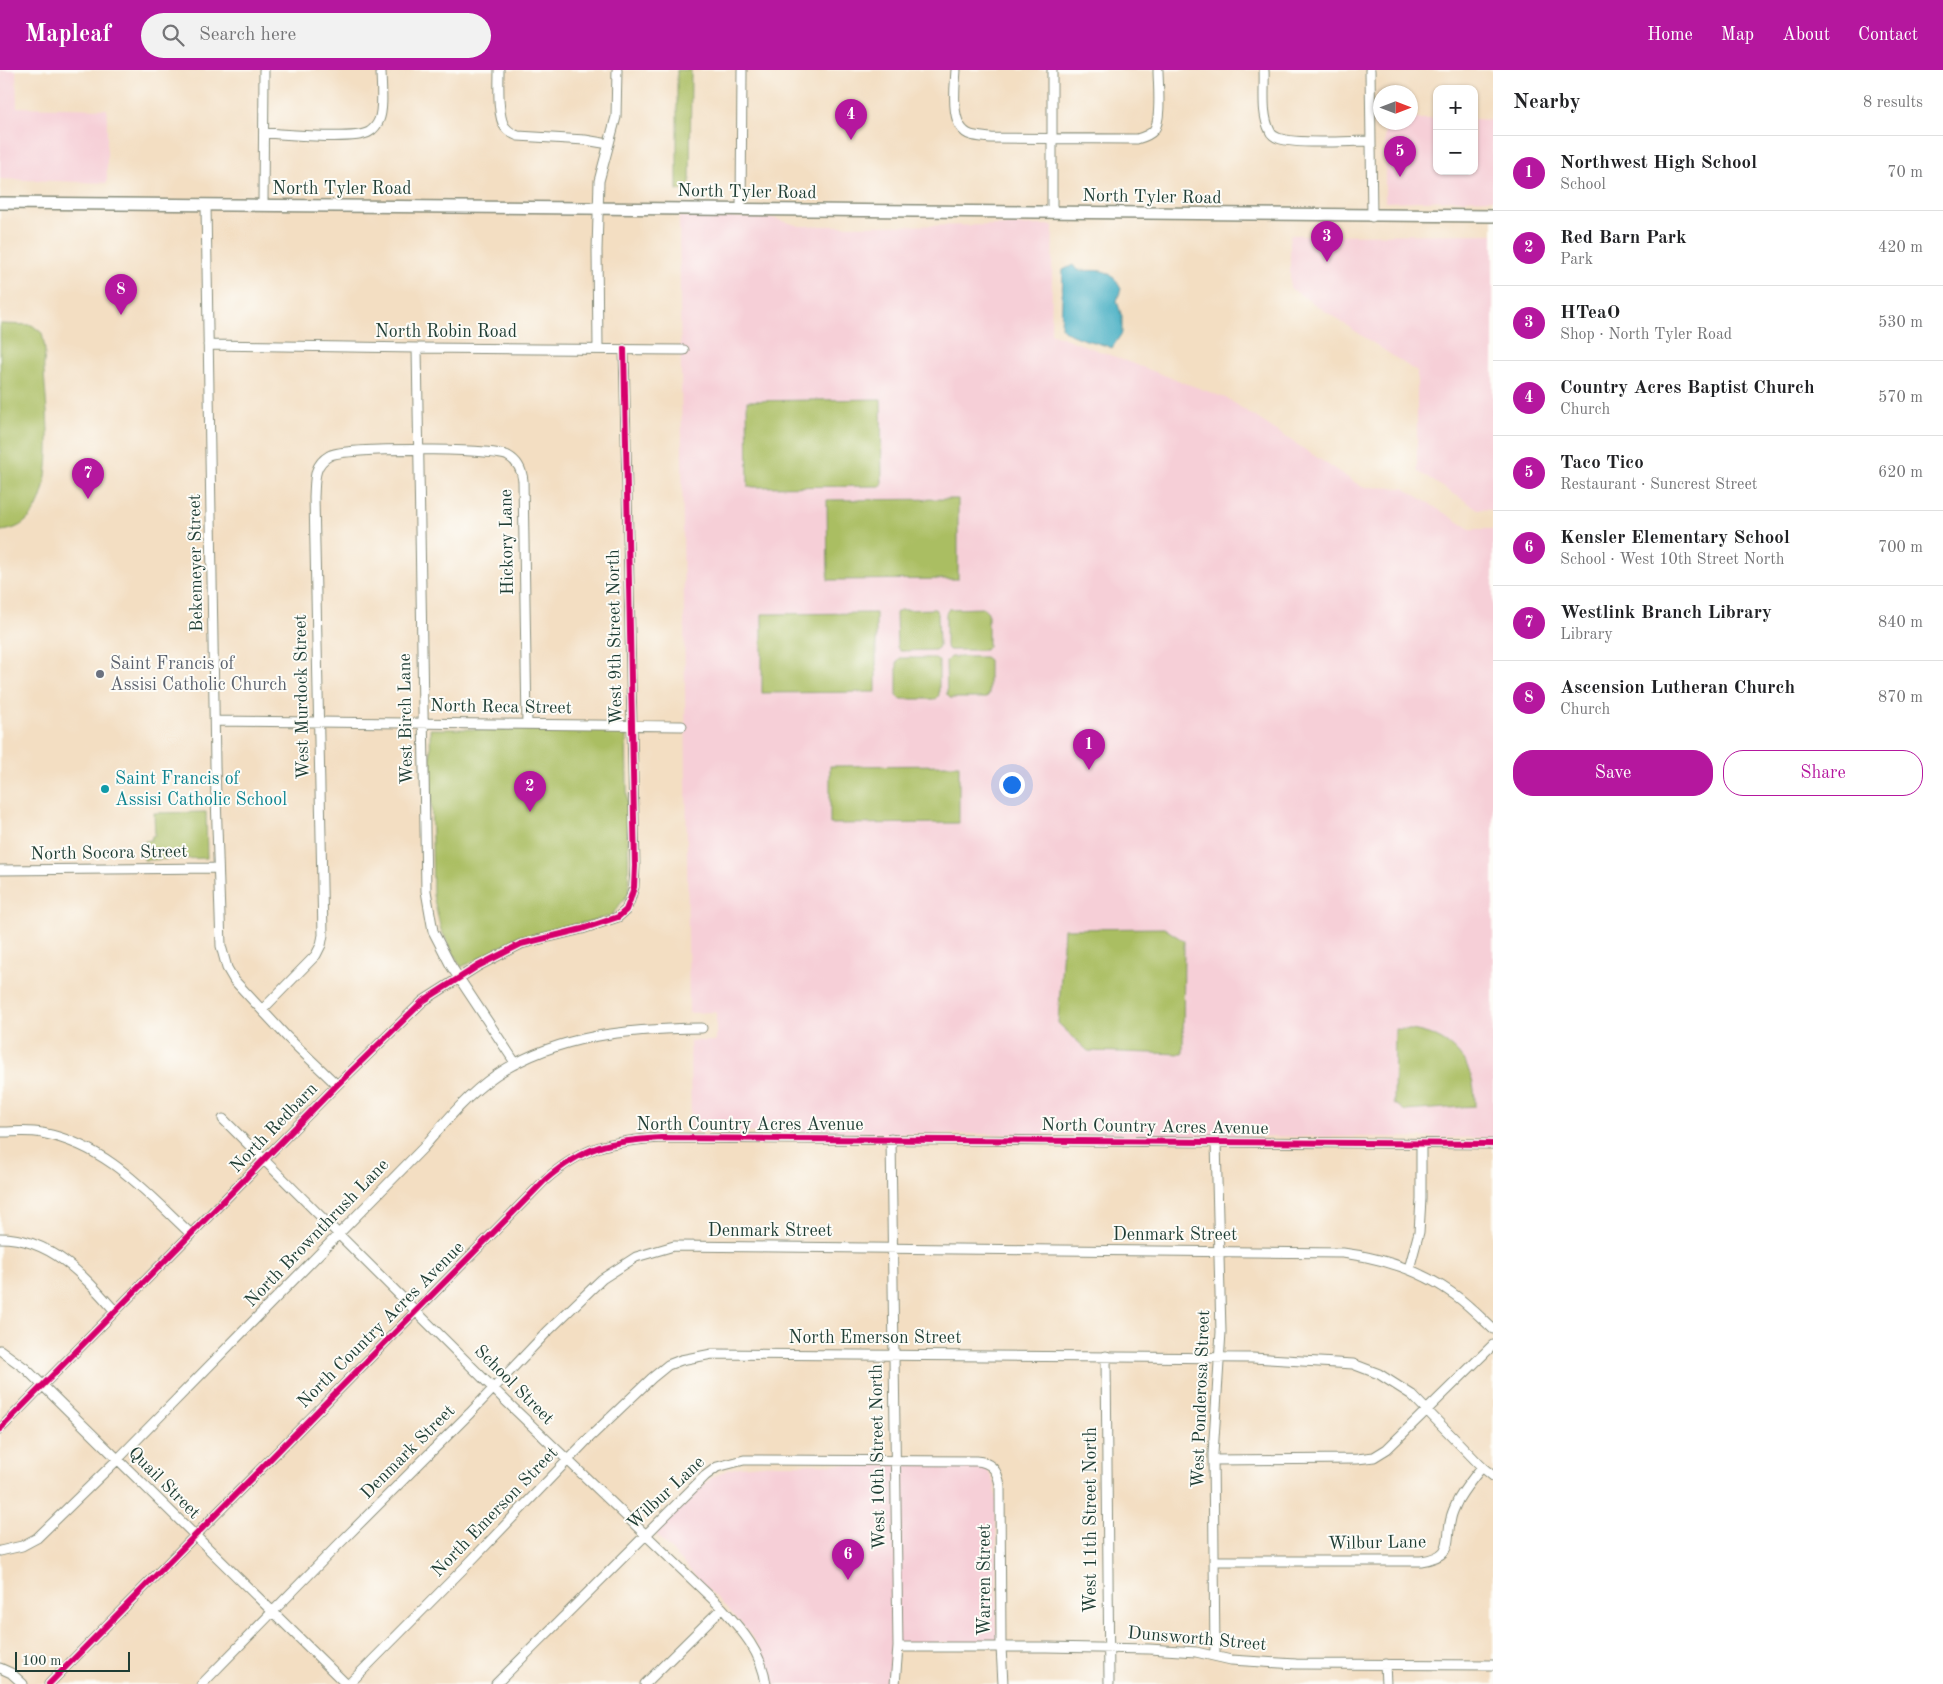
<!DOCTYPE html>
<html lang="en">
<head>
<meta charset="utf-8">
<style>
  :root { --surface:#fff; --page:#f2f2f2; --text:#202124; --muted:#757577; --line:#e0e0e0; --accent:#b5179e }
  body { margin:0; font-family:"Old Standard TT",serif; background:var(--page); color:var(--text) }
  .controls { position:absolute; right:15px; top:15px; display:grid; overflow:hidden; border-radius:10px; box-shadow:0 1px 4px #0004 }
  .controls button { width:45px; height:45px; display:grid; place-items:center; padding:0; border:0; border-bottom:1px solid var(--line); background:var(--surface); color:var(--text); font:25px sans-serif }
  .compass { position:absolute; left:1373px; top:15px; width:45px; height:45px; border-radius:50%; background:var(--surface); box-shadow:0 1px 4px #0004; rotate:90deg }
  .scale { position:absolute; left:15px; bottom:12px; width:115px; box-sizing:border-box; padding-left:5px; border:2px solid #1f3d34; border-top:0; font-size:14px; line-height:18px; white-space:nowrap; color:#1f3d34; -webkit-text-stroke:4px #fdfcf7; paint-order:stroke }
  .you { position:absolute; left:1011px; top:714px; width:18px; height:18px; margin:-12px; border:4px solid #fff; border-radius:50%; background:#1a73e8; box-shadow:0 0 0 8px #1a73e833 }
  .badge { display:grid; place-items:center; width:32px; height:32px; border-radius:50%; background:var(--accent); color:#fff; font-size:16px; font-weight:700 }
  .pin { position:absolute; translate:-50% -41px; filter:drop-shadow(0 1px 2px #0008) }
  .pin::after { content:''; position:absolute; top:26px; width:18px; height:15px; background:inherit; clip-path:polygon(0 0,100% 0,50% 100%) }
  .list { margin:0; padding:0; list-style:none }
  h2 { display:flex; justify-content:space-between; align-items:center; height:65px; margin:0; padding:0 20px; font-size:21px }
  h2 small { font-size:16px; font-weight:400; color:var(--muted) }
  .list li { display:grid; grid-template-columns:32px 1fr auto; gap:15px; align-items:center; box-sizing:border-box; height:75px; padding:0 20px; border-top:1px solid var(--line) }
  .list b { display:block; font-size:19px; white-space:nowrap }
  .list p { margin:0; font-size:16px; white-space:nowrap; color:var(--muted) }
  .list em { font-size:16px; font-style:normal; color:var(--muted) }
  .actions { display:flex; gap:10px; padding:15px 20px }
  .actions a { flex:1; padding:11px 0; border:1px solid var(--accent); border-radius:20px; text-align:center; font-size:18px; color:var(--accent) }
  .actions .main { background:var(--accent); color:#fff }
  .icon { flex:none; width:28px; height:28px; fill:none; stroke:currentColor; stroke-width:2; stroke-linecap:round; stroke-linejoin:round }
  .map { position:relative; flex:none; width:1493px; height:1614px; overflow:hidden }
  header { display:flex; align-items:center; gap:30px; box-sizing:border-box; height:70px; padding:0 25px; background:var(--accent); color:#fff }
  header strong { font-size:24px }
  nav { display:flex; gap:28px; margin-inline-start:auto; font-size:18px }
  .search { width:350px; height:45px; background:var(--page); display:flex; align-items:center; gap:12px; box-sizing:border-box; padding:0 18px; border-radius:28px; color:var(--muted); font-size:19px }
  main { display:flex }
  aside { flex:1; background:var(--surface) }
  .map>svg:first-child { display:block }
</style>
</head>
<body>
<header>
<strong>Mapleaf</strong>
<div class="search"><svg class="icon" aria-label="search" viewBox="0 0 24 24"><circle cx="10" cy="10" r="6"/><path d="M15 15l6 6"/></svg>Search here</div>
<nav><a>Home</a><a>Map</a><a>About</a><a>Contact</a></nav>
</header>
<main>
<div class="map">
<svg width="1493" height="1614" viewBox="0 0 1493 1614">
  <rect width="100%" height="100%" fill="#fdfcf7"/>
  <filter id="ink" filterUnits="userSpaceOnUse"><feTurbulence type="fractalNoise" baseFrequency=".02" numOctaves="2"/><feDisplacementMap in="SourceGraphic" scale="10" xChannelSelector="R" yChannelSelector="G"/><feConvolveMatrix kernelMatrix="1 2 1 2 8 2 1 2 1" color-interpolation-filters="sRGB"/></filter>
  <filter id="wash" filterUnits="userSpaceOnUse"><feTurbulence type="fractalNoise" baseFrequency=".0096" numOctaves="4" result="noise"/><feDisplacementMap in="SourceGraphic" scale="20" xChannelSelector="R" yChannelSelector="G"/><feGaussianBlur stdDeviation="1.12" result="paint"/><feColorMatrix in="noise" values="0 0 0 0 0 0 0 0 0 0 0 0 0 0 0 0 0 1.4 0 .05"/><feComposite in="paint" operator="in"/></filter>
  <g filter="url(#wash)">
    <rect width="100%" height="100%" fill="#f3dec2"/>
    <path fill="#f6cfd7" d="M0,0H16L17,37L107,39V113L0,109Z
      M1411,49H1437V101H1474V49L1493,50V129L1385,132V53L1410,52Z
      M679,146L773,148L800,156H813L1053,155L1051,263L1228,329L1362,417L1404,418L1470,459H1493V1068L691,1062L690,971H716V942L689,943Z
      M1493,164V440L1478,439L1417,401V302L1290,218V165Z
      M774,1394L974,1395L986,1398L995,1414L996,1424L997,1572L894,1573L889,1614H772L769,1600L755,1571L741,1553L658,1467L655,1460L710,1409L727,1400L739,1397Z"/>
    <path fill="#aabe62" stroke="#647e4b" d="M677,0H691L690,120H677Z
      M0,254L32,255L42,263C43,269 45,276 45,282C45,288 43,295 44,301C46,344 65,458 0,461Z
      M881,329L882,416L748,417L747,331Z
      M958,429V509L828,510L827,430Z
      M984,538L988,542V576L985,580H949L946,576V543L949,539Z
      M935,539L938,543L939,577L935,580L900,581L897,577L896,543L900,540Z
      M876,543V622L762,623V544Z
      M950,587H985L989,590V624L986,628H950L947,625L946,591Z
      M900,588H935L939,591V625L936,629H901L897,626V592Z
      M430,659L626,660L629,823L611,846L529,866L461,897L441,860L433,825Z
      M959,695V753L830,754V696Z
      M206,742L207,788L144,790L145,771L151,770L152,766L155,765L154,743Z
      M1164,858L1184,871L1183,984L1088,981L1058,953L1064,859Z
      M1395,959C1444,959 1476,986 1475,1036L1405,1041L1394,1033Z"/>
    <path fill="#44aec3" stroke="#32767c" d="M1073,195L1077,200C1101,202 1108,195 1121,219L1117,231L1122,247V263L1112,278C1099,272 1070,269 1061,257L1063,200Z"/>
  </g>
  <g filter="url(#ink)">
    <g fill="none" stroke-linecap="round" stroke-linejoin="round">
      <defs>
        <path id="minor" d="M499,0C499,13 497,47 505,57C508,61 513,64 518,66L585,70L609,74
          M956,0C955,18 949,58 971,65C977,67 984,67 991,68L1137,69C1144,67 1150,65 1154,60C1162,49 1158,14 1158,0
          M1052,0V143
          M1264,0C1265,19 1261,44 1270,61C1271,64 1275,67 1278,68C1295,75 1349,71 1370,71
          M1370,0L1372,147
          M264,63C285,64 354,71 369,62C374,59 377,55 379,50C384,38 381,14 381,0
          M206,135L215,696L221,876L227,898L234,910L287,967L337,1015
          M263,135L264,0
          M741,140L742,0
          M208,275L417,278L684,280
          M417,278L426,821L433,861L451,896L516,994
          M598,279L597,180L599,111L616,47L617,0
          M215,651L682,656
          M0,800L218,798
          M262,940L316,885L321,875L323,865L314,427C315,411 313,395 329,386C343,377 492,378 508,386C517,391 522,400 523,411L527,654
          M223,1049L507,1332L722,1538C742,1560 762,1583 766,1614
          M0,1062C13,1062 29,1060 42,1063C108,1076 145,1121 191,1164
          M891,1069L898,1577L895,1614
          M0,1168C51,1168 84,1206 115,1241
          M1409,1199L1419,1162L1421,1129V1074
          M0,1280L26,1299L346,1614
          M1106,1286L1109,1614
          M0,1359L337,1015L423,931L478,896L521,874L582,859L618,847L626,840L630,830L634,817L635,796L624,279
          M1213,1390L1357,1389L1374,1387L1387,1379L1493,1275
          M0,1481L22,1476L37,1468L117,1390L423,1078C445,1052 467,1025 496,1005C558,964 629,959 702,958
          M1214,1491H1421C1455,1486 1445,1472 1451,1448C1452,1442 1456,1435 1458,1430C1465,1418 1473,1408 1482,1397
          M898,1577H1046L1149,1579L1196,1582L1231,1590L1296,1594L1493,1595
          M1215,1586L1213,1384L1221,1262L1216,1072
          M1385,1594L1386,1614
          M0,1598L11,1603L23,1614
          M49,1614L545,1110C584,1076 610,1071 661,1068L1493,1074
          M202,1614L337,1476L470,1343L547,1262L602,1209L636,1187L674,1176L1343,1183C1381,1188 1420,1200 1452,1223C1467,1233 1480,1247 1493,1259
          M349,1614L466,1496L589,1368L652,1308L668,1295L681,1290L712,1284L1252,1288L1353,1294L1379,1304L1412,1325L1482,1397L1493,1406
          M496,1614L705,1406L717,1397L744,1390L976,1391C992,1392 998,1401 1000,1416L1001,1577L1003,1614
          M645,1614L722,1538"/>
        <path id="major" d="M0,133L1493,146"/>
      </defs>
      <use href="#minor" stroke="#898e7b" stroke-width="11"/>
      <use href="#major" stroke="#898e7b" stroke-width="14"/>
      <use href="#minor" stroke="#fff" stroke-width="9"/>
      <use href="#major" stroke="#fff" stroke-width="11"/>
      <defs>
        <path id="cycleway" d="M0,1359L337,1015L423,931L478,896L521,874L582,859L618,847L626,840L630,830L634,817L635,796L624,279
          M49,1614L545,1110C584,1076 610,1071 661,1068L1493,1074"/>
      </defs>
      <use href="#cycleway" stroke="#fdfcf7" stroke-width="9"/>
      <use href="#cycleway" stroke="#d6006c" stroke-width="6"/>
    </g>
  </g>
  <circle fill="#6b7280" stroke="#fdfcf7" stroke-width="2" cx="100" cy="604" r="5"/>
  <circle fill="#0f9aa8" stroke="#fdfcf7" stroke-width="2" cx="105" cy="719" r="5"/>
  <g text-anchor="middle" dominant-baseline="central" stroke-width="4" stroke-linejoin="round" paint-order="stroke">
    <g font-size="18" fill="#1f3d34" stroke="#fdfcf7">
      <text x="342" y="119">North Tyler Road</text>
      <text transform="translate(747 122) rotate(1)">North Tyler Road</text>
      <text transform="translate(1152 127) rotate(1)">North Tyler Road</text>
      <text x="446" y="262">North Robin Road</text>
      <text transform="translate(507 472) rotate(-91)">Hickory Lane</text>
      <text transform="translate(196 493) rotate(-91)">Bekemeyer Street</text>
      <text transform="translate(615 567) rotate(-91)">West 9th Street North</text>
      <text transform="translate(302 627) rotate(-91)">West Murdock Street</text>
      <text transform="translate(501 637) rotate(1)">North Reca Street</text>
      <text transform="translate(406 649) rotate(-91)">West Birch Lane</text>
      <text transform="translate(109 783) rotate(-1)">North Socora Street</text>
      <text x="750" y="1055">North Country Acres Avenue</text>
      <text transform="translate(1155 1057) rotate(1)">North Country Acres Avenue</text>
      <text transform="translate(274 1058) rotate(-46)">North Redbarn</text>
      <text x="770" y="1161">Denmark Street</text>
      <text transform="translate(317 1163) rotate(-46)">North Brownthrush Lane</text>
      <text x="1175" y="1165">Denmark Street</text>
      <text transform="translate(381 1255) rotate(-45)">North Country Acres Avenue</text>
      <text x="875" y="1268">North Emerson Street</text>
      <text transform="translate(514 1315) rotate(45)">School Street</text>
      <text transform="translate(1201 1329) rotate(-88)">West Ponderosa Street</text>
      <text transform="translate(408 1382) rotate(-45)">Denmark Street</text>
      <text transform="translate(878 1387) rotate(-91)">West 10th Street North</text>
      <text transform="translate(164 1413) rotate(45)">Quail Street</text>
      <text transform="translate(666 1423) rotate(-43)">Wilbur Lane</text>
      <text transform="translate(495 1442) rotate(-46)">North Emerson Street</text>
      <text transform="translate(1091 1450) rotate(-90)">West 11th Street North</text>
      <text transform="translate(1377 1473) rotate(-1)">Wilbur Lane</text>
      <text transform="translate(985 1510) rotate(-90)">Warren Street</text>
      <text transform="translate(1197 1569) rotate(5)">Dunsworth Street</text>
    </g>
    <g font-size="18" fill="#5b616d" stroke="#fdfcf7" text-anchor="start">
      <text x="110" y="594">Saint Francis of<tspan x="110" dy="21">Assisi Catholic Church</tspan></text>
    </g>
    <g font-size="18" fill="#0d838f" stroke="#fdfcf7" text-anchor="start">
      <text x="115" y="709">Saint Francis of<tspan x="115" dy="21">Assisi Catholic School</tspan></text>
    </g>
  </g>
</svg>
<div class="controls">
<button>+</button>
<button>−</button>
</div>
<svg class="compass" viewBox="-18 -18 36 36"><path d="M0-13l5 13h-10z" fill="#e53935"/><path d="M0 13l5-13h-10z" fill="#757577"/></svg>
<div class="scale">100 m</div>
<div class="you"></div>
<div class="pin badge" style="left:1089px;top:700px">1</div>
<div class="pin badge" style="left:530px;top:742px">2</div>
<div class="pin badge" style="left:1327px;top:192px">3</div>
<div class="pin badge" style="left:851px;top:70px">4</div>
<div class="pin badge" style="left:1400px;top:107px">5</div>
<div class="pin badge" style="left:848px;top:1510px">6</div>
<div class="pin badge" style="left:88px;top:429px">7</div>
<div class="pin badge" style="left:121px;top:245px">8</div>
</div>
<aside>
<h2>Nearby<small>8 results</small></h2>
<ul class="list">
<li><span class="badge">1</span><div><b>Northwest High School</b><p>School</p></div><em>70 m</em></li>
<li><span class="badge">2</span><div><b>Red Barn Park</b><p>Park</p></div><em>420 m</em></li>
<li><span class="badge">3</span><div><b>HTeaO</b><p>Shop · North Tyler Road</p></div><em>530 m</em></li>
<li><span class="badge">4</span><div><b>Country Acres Baptist Church</b><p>Church</p></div><em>570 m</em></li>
<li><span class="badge">5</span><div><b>Taco Tico</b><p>Restaurant · Suncrest Street</p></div><em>620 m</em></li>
<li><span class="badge">6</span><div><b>Kensler Elementary School</b><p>School · West 10th Street North</p></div><em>700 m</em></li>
<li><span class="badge">7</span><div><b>Westlink Branch Library</b><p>Library</p></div><em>840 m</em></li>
<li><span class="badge">8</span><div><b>Ascension Lutheran Church</b><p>Church</p></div><em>870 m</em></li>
</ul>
<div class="actions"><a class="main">Save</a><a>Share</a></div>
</aside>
</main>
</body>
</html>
